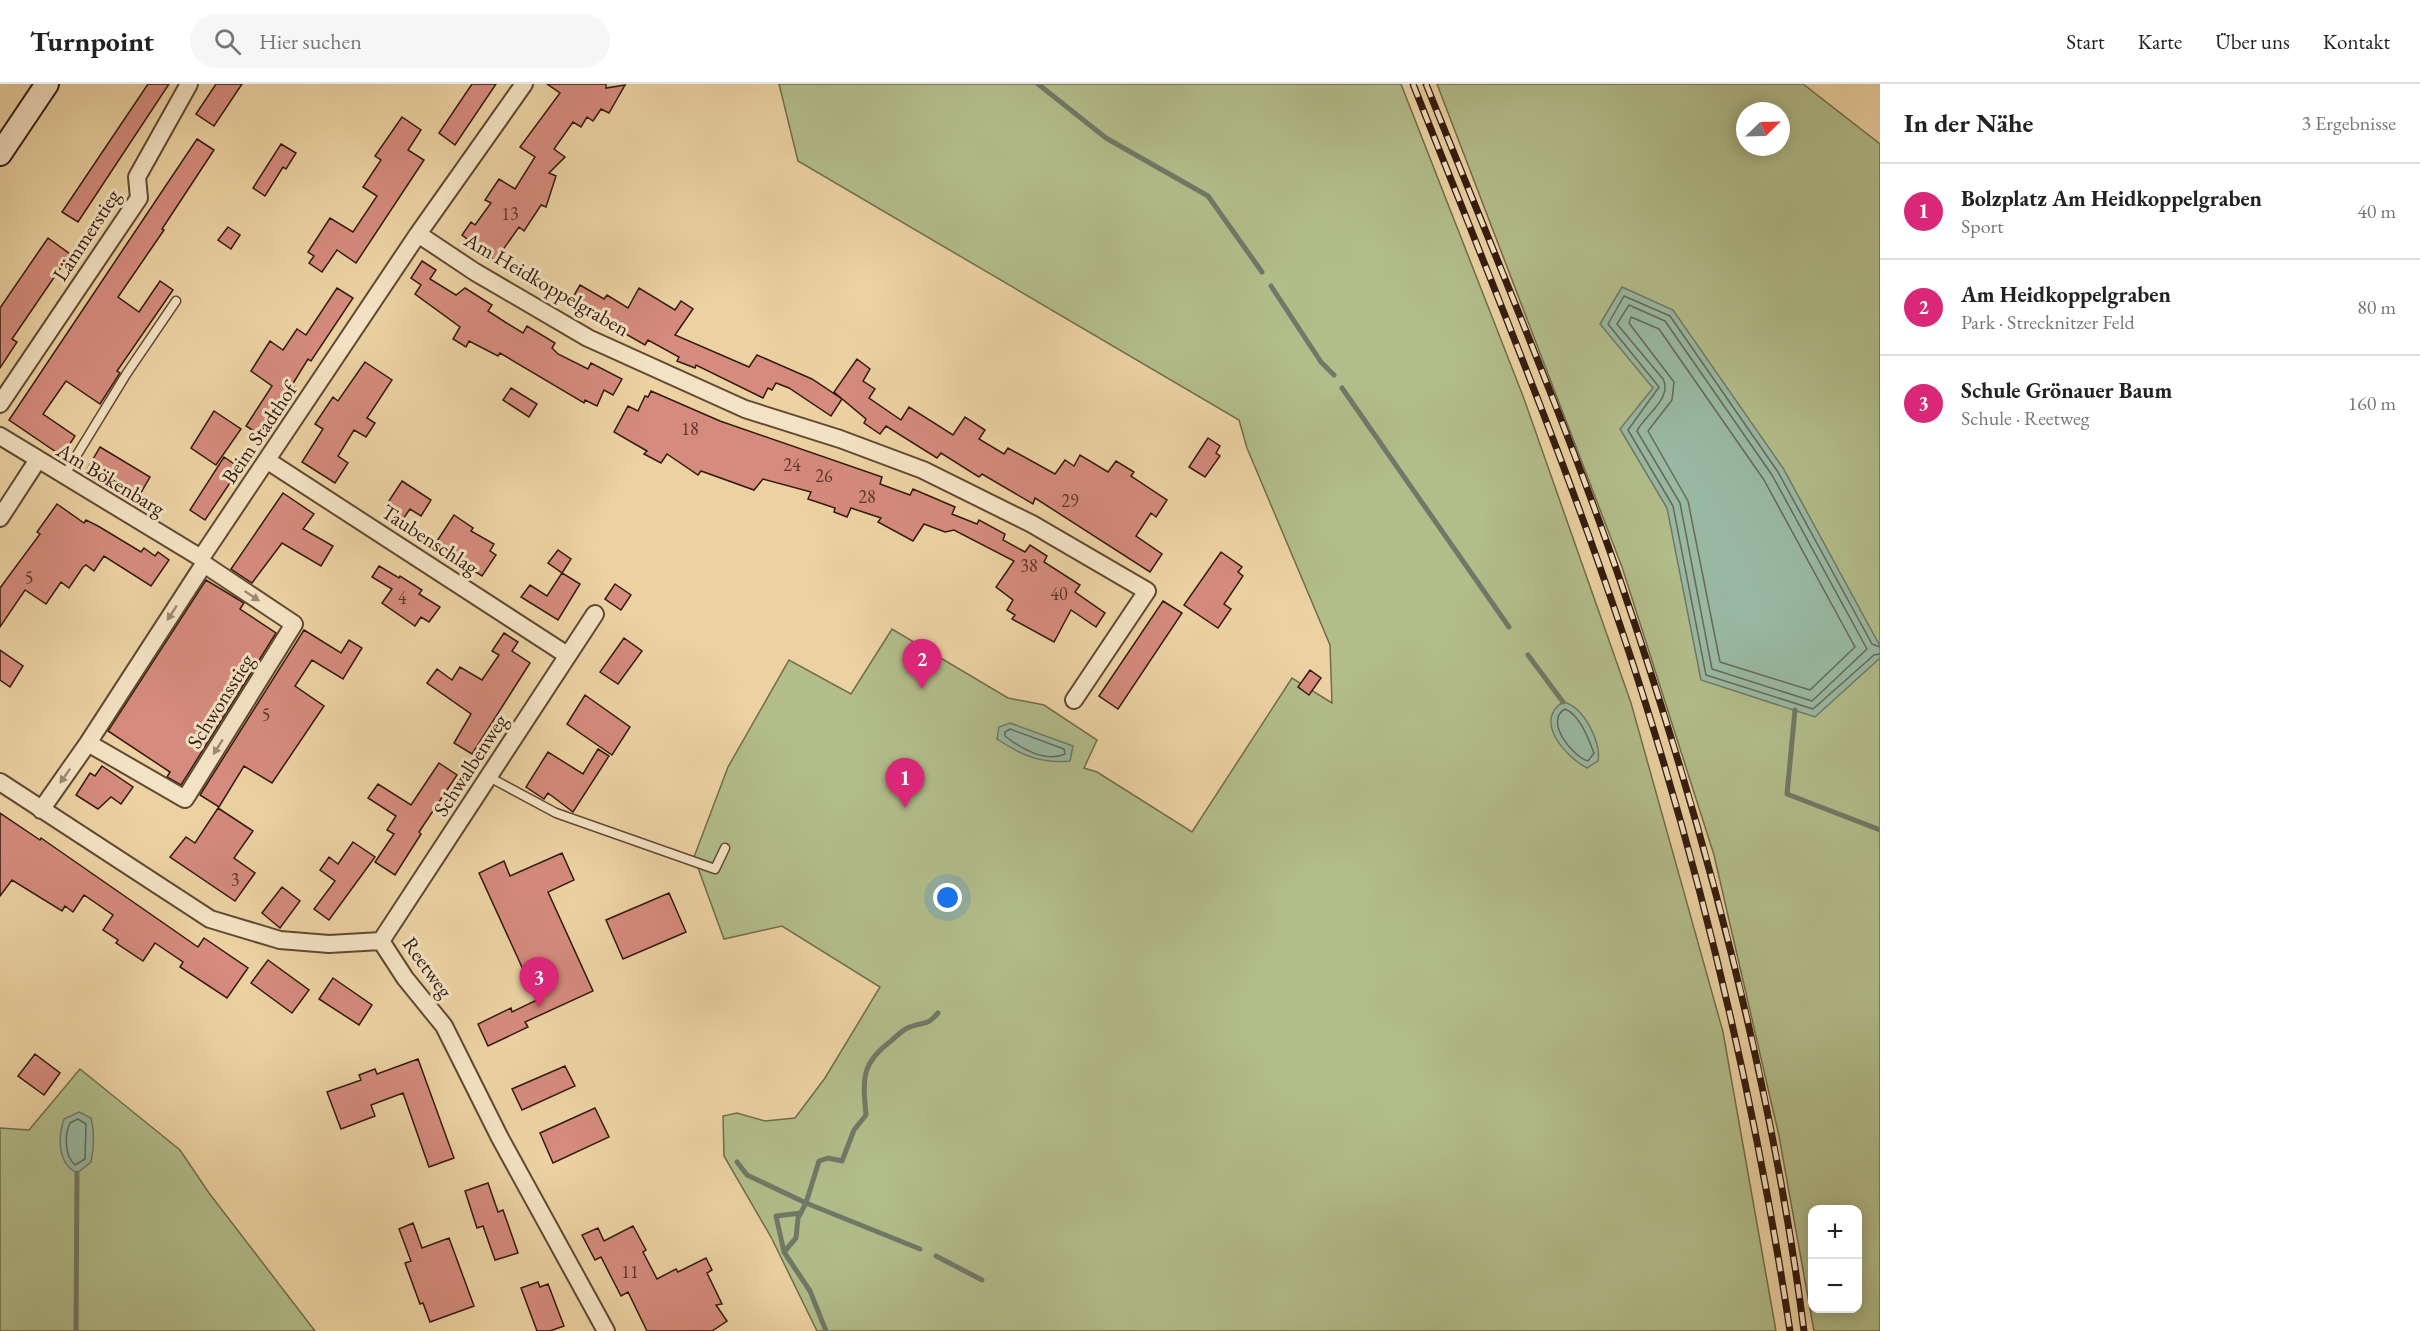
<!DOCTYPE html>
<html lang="de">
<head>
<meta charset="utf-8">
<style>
  :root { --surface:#fff; --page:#f6f6f6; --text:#222; --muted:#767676; --line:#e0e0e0; --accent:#db2777 }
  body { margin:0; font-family:"EB Garamond",serif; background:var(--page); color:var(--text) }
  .controls { position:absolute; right:18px; bottom:18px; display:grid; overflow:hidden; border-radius:12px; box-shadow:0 3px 15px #0003 }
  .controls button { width:54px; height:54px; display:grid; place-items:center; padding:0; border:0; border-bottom:2px solid var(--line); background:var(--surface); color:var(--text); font:30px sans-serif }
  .compass { position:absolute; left:1736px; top:18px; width:54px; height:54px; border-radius:50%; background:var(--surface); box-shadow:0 3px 15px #0003; rotate:67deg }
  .you { position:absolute; left:948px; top:814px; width:21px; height:21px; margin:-15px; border:4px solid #fff; border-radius:50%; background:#1a73e8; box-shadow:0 0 0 9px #1a73e833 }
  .badge { display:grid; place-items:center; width:39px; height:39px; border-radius:50%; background:var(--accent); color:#fff; font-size:20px; font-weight:700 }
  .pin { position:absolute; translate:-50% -50px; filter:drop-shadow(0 2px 3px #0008) }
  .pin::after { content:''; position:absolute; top:32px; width:21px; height:18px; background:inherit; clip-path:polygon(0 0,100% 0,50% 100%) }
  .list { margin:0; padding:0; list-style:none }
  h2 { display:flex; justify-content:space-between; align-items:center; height:78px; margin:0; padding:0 24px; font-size:26px }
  h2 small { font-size:20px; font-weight:400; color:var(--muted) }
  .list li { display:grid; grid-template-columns:39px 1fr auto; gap:18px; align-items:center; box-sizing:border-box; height:96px; padding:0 24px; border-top:2px solid var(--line) }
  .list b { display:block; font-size:22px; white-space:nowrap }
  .list p { margin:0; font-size:20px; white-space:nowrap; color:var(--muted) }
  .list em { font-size:20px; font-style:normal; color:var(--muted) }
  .icon { flex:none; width:33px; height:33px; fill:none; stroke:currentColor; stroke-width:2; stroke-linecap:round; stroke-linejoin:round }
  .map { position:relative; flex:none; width:1880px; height:1247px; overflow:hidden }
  header { display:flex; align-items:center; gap:36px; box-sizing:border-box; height:84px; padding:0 30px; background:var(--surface); border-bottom:2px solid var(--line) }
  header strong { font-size:28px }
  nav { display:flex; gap:33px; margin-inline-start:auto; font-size:21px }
  .search { width:420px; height:54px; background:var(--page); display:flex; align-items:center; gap:15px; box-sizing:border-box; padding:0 21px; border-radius:33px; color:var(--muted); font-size:22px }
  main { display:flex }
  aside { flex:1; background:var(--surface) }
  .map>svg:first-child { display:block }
</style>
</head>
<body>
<header>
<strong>Turnpoint</strong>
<div class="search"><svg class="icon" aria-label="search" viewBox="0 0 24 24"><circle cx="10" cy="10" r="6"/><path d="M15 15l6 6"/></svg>Hier suchen</div>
<nav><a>Start</a><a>Karte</a><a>Über uns</a><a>Kontakt</a></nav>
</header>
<main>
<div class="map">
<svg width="1880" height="1247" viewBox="0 0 1880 1247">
  <rect width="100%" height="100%" fill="#ecd2a3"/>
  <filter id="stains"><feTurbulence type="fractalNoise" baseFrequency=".00333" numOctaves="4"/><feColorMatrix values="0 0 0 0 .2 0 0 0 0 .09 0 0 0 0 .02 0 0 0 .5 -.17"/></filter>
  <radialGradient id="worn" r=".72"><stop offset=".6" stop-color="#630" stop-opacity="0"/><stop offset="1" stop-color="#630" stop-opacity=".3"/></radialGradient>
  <path fill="#b2bd8a" stroke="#726c4c" stroke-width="1.5" fill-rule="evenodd" d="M779,0H1401L1523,312L1631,619L1723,948L1776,1247H817L771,1153L724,1072L723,1032L737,1029L765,1037L795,1034L825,994L880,903L782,842L724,855L694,773L728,683L789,576L851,610L892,545L1008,614L1044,621L1097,656L1084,684L1097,688L1192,748L1292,594L1332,619L1330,561L1247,364L1239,336L798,77Z
    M1437,0H1803L1880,60V1247H1814L1779,1052L1714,771L1622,483ZM1745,27H1781V63H1745ZM1812,1126H1858V1224H1812Z
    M80,985L180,1066L209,1109L315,1247H0V1044L29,1046Z"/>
  <path fill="#99b8a2" stroke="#707967" stroke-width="1.5" d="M1622,203L1673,226L1783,384L1880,562V574L1815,633L1701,596L1667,424L1620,345L1653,304L1600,240Z
    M1563,618C1583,622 1602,658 1598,677L1587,684C1566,673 1533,637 1563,618Z
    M1010,639L1073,662L1070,677C1041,680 1021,671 997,655L999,643Z
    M79,1028L91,1034C95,1049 94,1063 91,1078L77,1089C57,1079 58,1053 64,1035Z"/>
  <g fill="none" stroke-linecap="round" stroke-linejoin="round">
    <path stroke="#666958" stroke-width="1.5" d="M1629,221L1665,237L1772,391L1867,565L1812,617L1712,585L1680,419L1637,347C1645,331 1673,314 1663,295L1617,240Z
      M1631,233L1659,245L1764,396L1855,563L1810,606L1720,578L1688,417L1648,347L1672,316L1674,298L1629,239Z
      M1880,563L1872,560L1778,388L1670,232L1624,212L1608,240L1659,303L1628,346L1673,422L1706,591L1813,625L1874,571L1880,570
      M1565,625C1580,631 1588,654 1594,669L1588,677C1572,672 1544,637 1565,625Z
      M1010,645L1064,665L1065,670C1045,679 1020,664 1005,652V648Z
      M78,1035L86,1040L85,1075L75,1081C65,1072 64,1052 70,1039Z"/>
    <path stroke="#707967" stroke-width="5" d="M1038,0L1106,54L1208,112L1262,188
      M1271,202L1321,278L1334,291
      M1342,304L1509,543
      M1528,571L1563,618
      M1795,626L1787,710L1880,746
      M737,1078L747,1091L806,1119L920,1165
      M801,1129L776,1132L784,1168L810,1207L826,1247
      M784,1168L796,1154L798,1134L806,1119L819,1077L828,1074L842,1077L854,1046L866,1031C863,996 860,980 891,957C897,952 903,945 910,943C925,937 926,943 938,929
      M936,1172L982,1196
      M76,1247L77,1089"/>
  </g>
  <path fill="#d58b7d" stroke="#331a0e" stroke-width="1.5" d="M148,0H169L78,138L62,128Z
    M216,0H242L214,42L196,30Z
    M472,0H496L455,61L439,49Z
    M547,0H606V4L625,1L609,29L601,25L593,37L587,33L581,43L573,38L554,65L565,73L549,89L556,92L546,123L541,121L524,147L519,143L495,177L465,158L467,155L462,151L471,138L475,141L491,119L485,116L499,95L515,105L535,73L520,63L560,9Z
    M402,33L421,46L408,66L424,76L356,179L337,166L322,188L309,179L314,172L308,168L330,134L353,148L377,112L363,103L381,76L375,72Z
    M197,55L214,66L162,145L164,146L118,213L139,228L160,197L173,206L117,287L120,289L100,320L66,297L43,330L75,352L62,372L9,336Z
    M281,60L296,69L286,85L283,83L265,112L253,104Z
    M228,143L240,151L231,165L218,156Z
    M48,154L70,170L12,255L17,258L0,284V224Z
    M422,177L436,186L430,195L456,211L465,204L492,221L488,227L505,238L523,249L527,242L555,259L552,264L558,270L588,285L591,279L622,295L613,311L604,306L597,322L585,316L584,319L500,269L498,272L469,257L466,263L453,255L460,243L415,210L421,201L411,194Z
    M580,201L604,215L607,211L628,224L639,204L675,226L681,217L693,225L675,251L749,283L757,271L812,295L842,315L831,332L789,304L776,299L772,306L768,304L763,314L696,281L695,284L677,277L679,273L648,256L645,261L591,230L590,233L569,220Z
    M337,204L353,214L311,277L308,275L292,301L294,303L262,352L246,342L272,302L251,287L270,257L283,266L297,245L306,251Z
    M857,275L870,285L863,297L875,305L869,314L901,336L909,323L953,351L965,333L985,346L979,355L1004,370L1008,364L1055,390L1065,376L1074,382L1080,371L1108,388L1116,377L1134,388L1131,392L1167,416L1156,433L1151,429L1136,452L1162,470L1150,488L1035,414L1033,420L982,390L979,393L941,369L937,374L886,342L880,350L864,339L866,335L834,308Z
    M365,278L392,296L367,334L375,339L366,353L354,346L338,372L348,379L335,399L302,378L323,345L315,340L333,313L338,317Z
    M511,304L537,320L529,333L503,316Z
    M651,307L720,337L882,393L880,400L910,411L913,405L955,423L952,430L977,440L979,436L1005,450L1003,456L1025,468L1030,461L1047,472L1044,478L1080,501L1075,508L1105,529L1096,543L1071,526L1054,558L1012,535L1015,531L1007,526L1013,516L996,503L1014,477L954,446L945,448L924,440L913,457L878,438L881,434L851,424L847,433L834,428L835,424L808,415L811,408L763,395L754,406L701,387L698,391L667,370L661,379L644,370L647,367L614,348L628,322L638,327L645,312L648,313Z
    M214,327L241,345L216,381L191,364Z
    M1208,354L1220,362L1216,369L1220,372L1205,393L1189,383Z
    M100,363L150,393L135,419L85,389Z
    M224,373L240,384L205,436L190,426Z
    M402,397L431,416L421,432L410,425L403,435L385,423Z
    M283,409L314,430L303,445L333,462L321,482L282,459L252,499L231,485Z
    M57,420L84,439L86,436L98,442L141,468L144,464L155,472L158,468L169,476L151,502L104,472L94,487L86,481L83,483L69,504L61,498L46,520L25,506L0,543V504L40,450L37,448Z
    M454,431L473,444L471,447L494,460L490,467L496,471L482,492L460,478L463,474L437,457Z
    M558,466L571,475L562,489L580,500L558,536L521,513L530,501L547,512L562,489L548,479Z
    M1221,468L1242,483L1238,488L1243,492L1224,520L1231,525L1218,544L1184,521Z
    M379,482L399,494L400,492L422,506L419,510L440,523L429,538L421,533L415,542L382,519L392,505L372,493Z
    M206,496L244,519L240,525L276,549L181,701L167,693L170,688L108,647Z
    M615,500L631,511L621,526L605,515Z
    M1163,517L1182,529L1118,625L1099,612Z
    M304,546L341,569L349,556L362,564L343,595L312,576L295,602L324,622L272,699L244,682L219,723L200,711Z
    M504,549L518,558L512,567L530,579L472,670L454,659L471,630L427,599L437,585L452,596L460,583L482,596L499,571L492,567Z
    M624,554L642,567L618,600L600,588Z
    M0,566L23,582L10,603L0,596Z
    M1310,586L1321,594L1309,611L1298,603Z
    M585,611L630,643L612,671L567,640Z
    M598,665L609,672L573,728L548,709L544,715L526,703L548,668L583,690Z
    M439,679L457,691L419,748L421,750L395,791L375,778L394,750L387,746L396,732L368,714L378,700L411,721Z
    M102,682L133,703L121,720L111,713L98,725L76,711L90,689L95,692Z
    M218,724L253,747L234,774L255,789L235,817L170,773L186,753L195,759Z
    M0,729L40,756L41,754L198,863L204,854L248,884L227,914L180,883L183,878L155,859L143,877L116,859L118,856L103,846L113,831L84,811L73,828L65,822L62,827L12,796L0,812Z
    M353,758L375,773L329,836L314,825L335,797L320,786L329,773L338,780Z
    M562,769L574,796L548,808L593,907L525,938L528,943L488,962L478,940L511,924L512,928L537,916L479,789L504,777L510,792Z
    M282,803L300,817L280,844L262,829Z
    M669,809L686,848L623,875L606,836Z
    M268,876L309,906L292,929L251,899Z
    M333,894L372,921L359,941L319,915Z
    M35,970L60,989L44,1011L18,992Z
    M418,975L454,1074L429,1083L403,1009L371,1021L375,1032L341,1045L327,1008L361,996L359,991L375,985L377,990Z
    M565,982L575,1002L522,1026L512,1005Z
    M595,1024L609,1053L553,1079L540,1049Z
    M488,1099L498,1128L503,1126L518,1169L495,1176L483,1142L477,1144L465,1107Z
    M413,1139L422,1164L449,1154L474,1222L430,1238L423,1219L420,1220L405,1179L411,1177L399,1145Z
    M633,1142L646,1166L643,1168L657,1195L676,1185L678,1188L706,1174L712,1186L707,1189L722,1220L716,1221L727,1237L712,1247H647L628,1208L621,1212L601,1173L595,1176L582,1151L598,1144L604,1157Z
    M538,1198L540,1203L548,1200L564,1242L550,1247H537L521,1204Z"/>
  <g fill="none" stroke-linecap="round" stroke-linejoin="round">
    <defs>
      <path id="service" d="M64,392L127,289L176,217
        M489,693L556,729L715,785L725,764"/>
      <path id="minor" d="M418,150L475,188L588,254L745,325L840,355L923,386L1032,440L1147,507L1074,616
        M0,320L139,114L137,93L189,0
        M0,352L201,474
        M268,377L567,571
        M0,434L37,377
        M88,659L185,715L294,540L204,480
        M0,698L210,835L280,856L329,860L381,857L405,894L444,942L500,1054L606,1247
        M41,726L88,659L204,480L201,474L418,150L524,0
        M381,857L595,530"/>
      <path id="secondary" d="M0,70L47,0"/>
    </defs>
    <use href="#service" stroke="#614833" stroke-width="11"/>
    <use href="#minor" stroke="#614833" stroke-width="20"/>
    <use href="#secondary" stroke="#331a0e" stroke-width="26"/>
    <use href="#service" stroke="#f3e2c3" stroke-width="8"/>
    <use href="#minor" stroke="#f3e2c3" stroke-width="16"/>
    <use href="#secondary" stroke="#f3e2c3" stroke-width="22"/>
    <defs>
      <path id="rail" d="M1413,0C1494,205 1580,410 1646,621C1710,825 1758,1035 1790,1247
        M1426,0C1492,165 1562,328 1620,496C1703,739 1771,991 1804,1247"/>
    </defs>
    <use href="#rail" stroke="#331a0e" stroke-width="7"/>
    <use href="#rail" stroke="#f3e2c3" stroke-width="4.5" stroke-dasharray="14" stroke-linecap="butt"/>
  </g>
  <defs><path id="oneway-solid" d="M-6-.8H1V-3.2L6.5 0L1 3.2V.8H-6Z" transform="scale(1.5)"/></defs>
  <g fill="#9d8872">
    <use href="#oneway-solid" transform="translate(252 512) rotate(34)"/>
    <use href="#oneway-solid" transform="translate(172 529) rotate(123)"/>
    <use href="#oneway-solid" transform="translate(218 663) rotate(122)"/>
    <use href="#oneway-solid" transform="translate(65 692) rotate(125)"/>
  </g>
  <g text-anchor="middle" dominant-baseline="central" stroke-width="6" stroke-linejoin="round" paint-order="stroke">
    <g font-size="18" fill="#5c362a">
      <text x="510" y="129">13</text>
      <text x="690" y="344">18</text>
      <text x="792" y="380">24</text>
      <text x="824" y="391">26</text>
      <text x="867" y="412">28</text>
      <text x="1070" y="416">29</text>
      <text x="1029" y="481">38</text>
      <text x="29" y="493">5</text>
      <text x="1059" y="509">40</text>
      <text x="402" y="513">4</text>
      <text x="266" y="630">5</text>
      <text x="235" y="795">3</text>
      <text x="630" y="1187">11</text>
    </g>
    <g font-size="21" fill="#331a0e" stroke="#f3e2c3">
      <text transform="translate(86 151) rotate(-57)">Lämmerstieg</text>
      <text transform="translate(547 200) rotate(30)">Am Heidkoppelgraben</text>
      <text transform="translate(259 349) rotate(-56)">Beim Stadthof</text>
      <text transform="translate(111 395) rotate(31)">Am Bökenbarg</text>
      <text transform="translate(430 455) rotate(33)">Taubenschlag</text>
      <text transform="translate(220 617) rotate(-58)">Schwonsstieg</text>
      <text transform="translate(470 681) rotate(-57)">Schwalbenweg</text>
      <text transform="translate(428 883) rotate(54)">Reetweg</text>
    </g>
  </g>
  <rect width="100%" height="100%" filter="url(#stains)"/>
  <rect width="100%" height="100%" fill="url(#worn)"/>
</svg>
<div class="controls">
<button>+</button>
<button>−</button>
</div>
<svg class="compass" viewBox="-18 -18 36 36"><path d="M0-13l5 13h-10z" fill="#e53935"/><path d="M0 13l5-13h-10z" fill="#767676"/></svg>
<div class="you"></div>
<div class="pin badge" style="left:905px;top:724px">1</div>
<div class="pin badge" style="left:922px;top:605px">2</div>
<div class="pin badge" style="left:539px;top:923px">3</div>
</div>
<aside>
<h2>In der Nähe<small>3 Ergebnisse</small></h2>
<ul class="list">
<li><span class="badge">1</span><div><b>Bolzplatz Am Heidkoppelgraben</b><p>Sport</p></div><em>40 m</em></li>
<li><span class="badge">2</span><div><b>Am Heidkoppelgraben</b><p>Park · Strecknitzer Feld</p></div><em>80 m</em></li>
<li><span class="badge">3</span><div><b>Schule Grönauer Baum</b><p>Schule · Reetweg</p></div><em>160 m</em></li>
</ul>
</aside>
</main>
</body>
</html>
